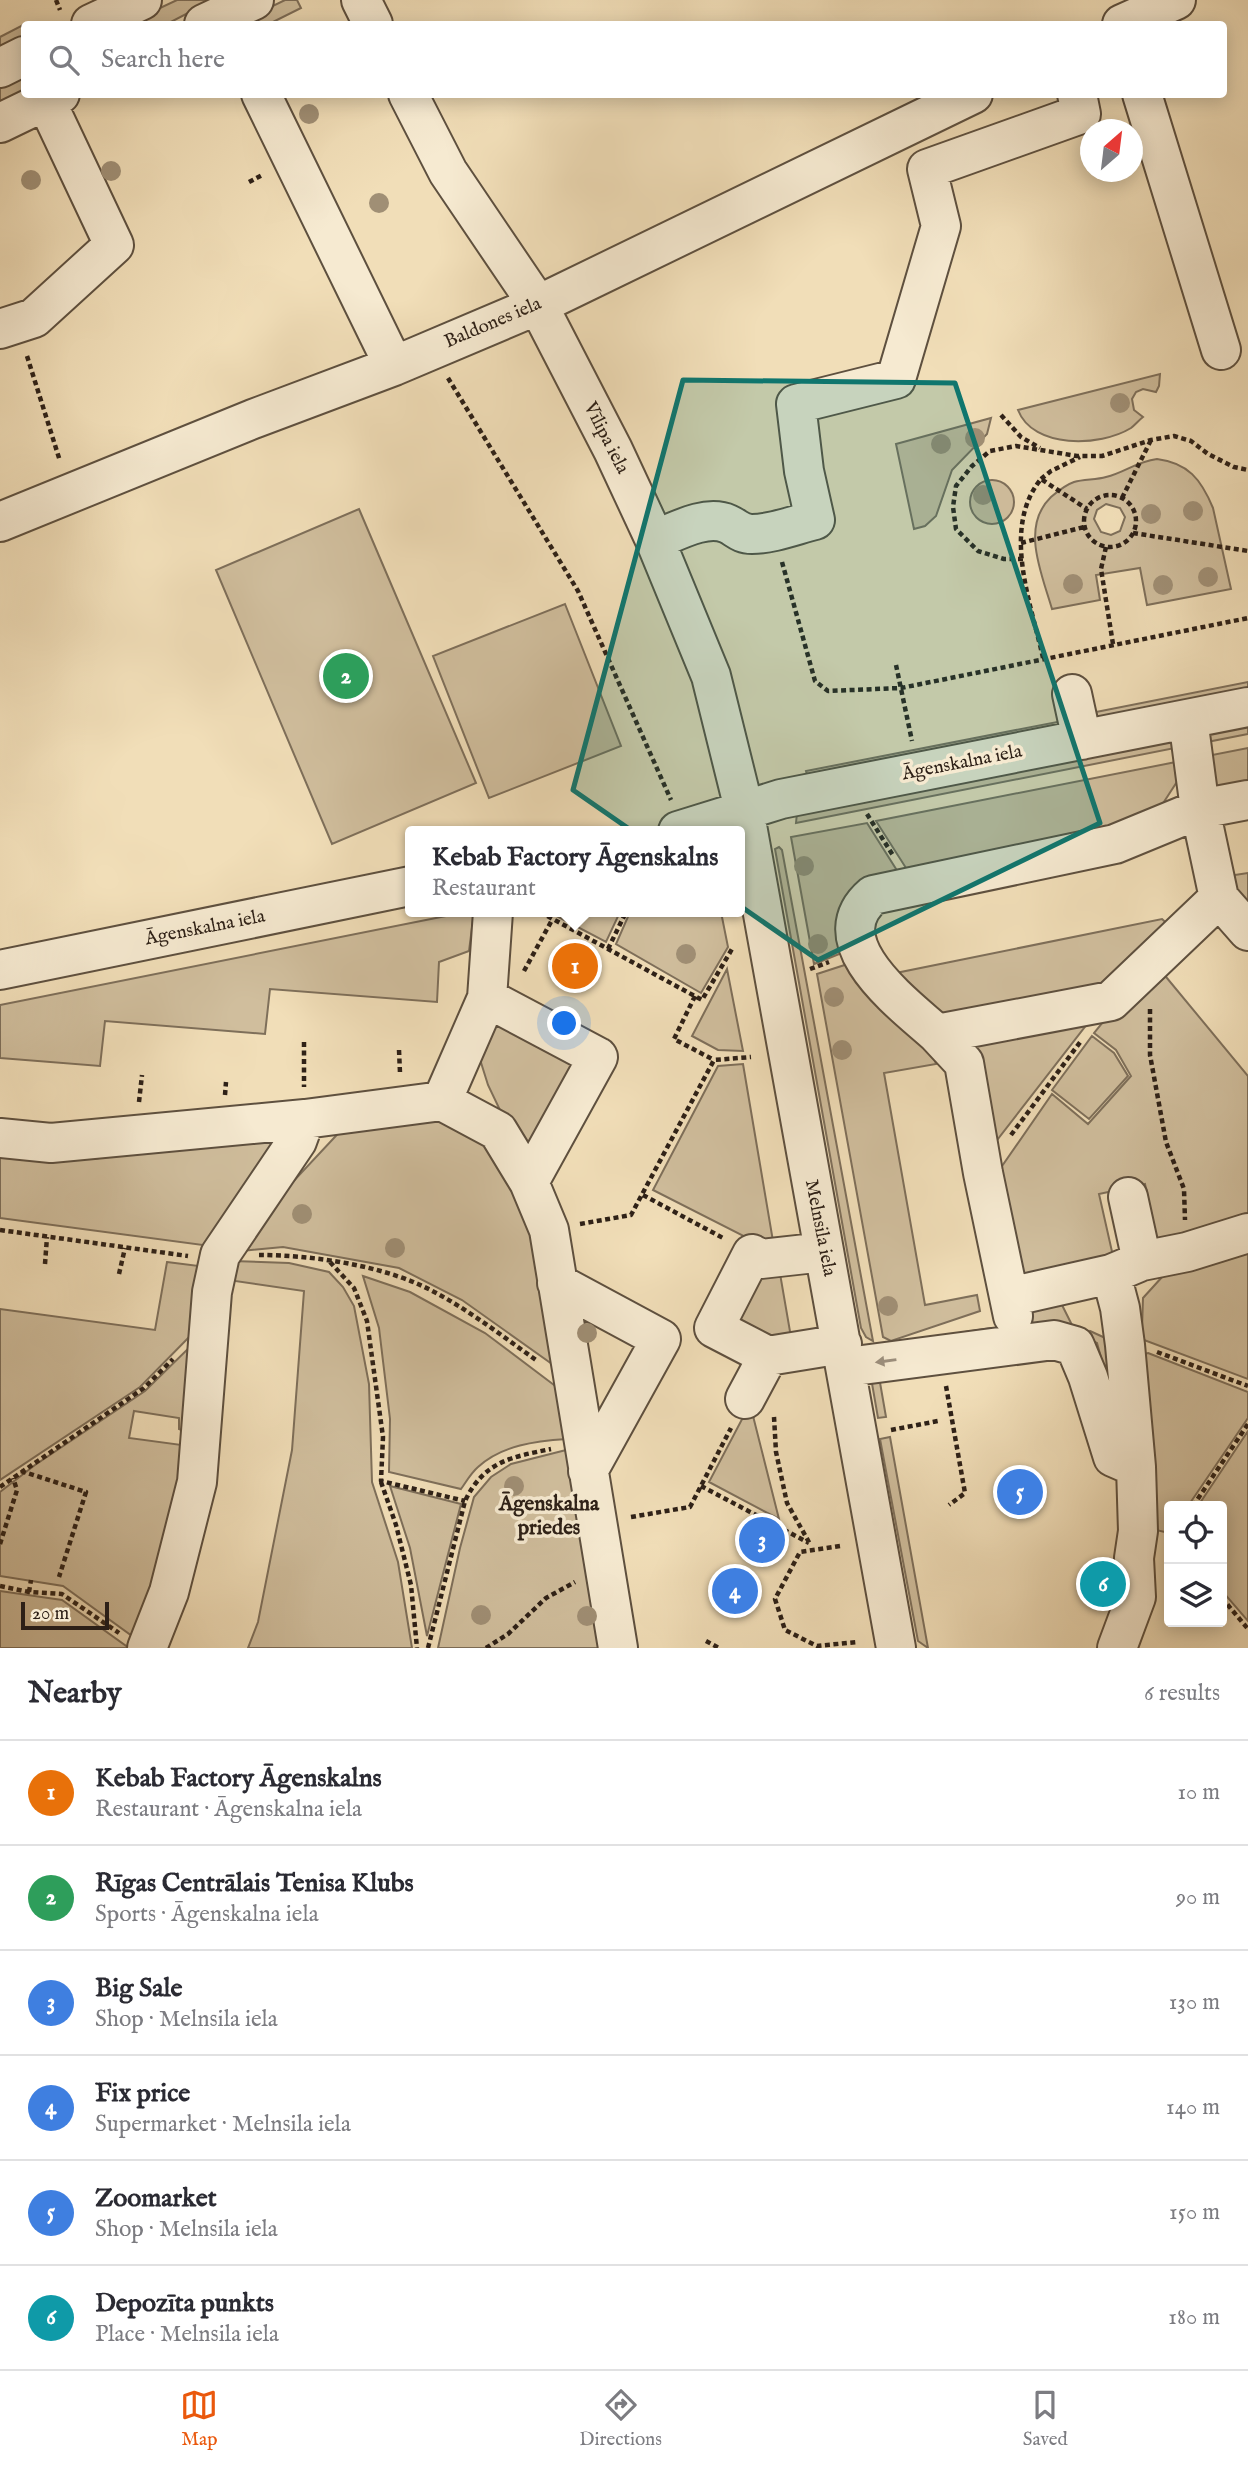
<!DOCTYPE html>
<html lang="en">
<head>
<meta charset="utf-8">
<style>
  :root { --surface:#fff; --page:#f2f2f3; --text:#2b2b33; --muted:#7c7c81; --line:#e1e1e2; --accent:#ea580c }
  body { margin:0; font-family:"IM FELL English",serif; background:var(--page); color:var(--text) }
  .controls { position:absolute; right:21px; bottom:21px; display:grid; overflow:hidden; border-radius:7px; box-shadow:0 4px 18px #0003 }
  .controls button { width:63px; height:63px; display:grid; place-items:center; padding:0; border:0; border-bottom:2px solid var(--line); background:var(--surface); color:var(--text); font:35px sans-serif }
  .compass { position:absolute; left:1080px; top:119px; width:63px; height:63px; border-radius:50%; background:var(--surface); box-shadow:0 4px 18px #0003; rotate:28deg }
  .scale { position:absolute; left:21px; bottom:18px; width:88px; box-sizing:border-box; padding-left:7px; border:4px solid #2d2017; border-top:0; font-size:19px; line-height:24px; white-space:nowrap; color:#2d2017; -webkit-text-stroke:5px #f6ead1; paint-order:stroke }
  .you { position:absolute; left:565px; top:1024px; width:24px; height:24px; margin:-18px; border:5px solid #fff; border-radius:50%; background:#1a73e8; box-shadow:0 0 0 10px #1a73e833 }
  .badge { display:grid; place-items:center; width:46px; height:46px; border-radius:50%; background:var(--accent); color:#fff; font-size:23px; font-weight:700 }
  .pin { position:absolute; translate:-50% -50%; border:4px solid #fff; box-shadow:0 2px 7px #0006 }
  .popup { position:absolute; left:405px; top:826px; width:340px; height:91px; box-sizing:border-box; display:grid; place-content:center; border-radius:7px; background:var(--surface); filter:drop-shadow(0 2px 5px #0005); font-size:23px; white-space:nowrap; color:var(--muted) }
  .popup b { font-size:26px; color:var(--text) }
  .popup::after { content:''; position:absolute; left:50%; top:100%; margin-left:-14px; border:14px solid transparent; border-top-color:var(--surface) }
  .list { margin:0; padding:0; list-style:none }
  h2 { display:flex; justify-content:space-between; align-items:center; height:91px; margin:0; padding:0 28px; font-size:30px }
  h2 small { font-size:23px; font-weight:400; color:var(--muted) }
  .list li { display:grid; grid-template-columns:46px 1fr auto; gap:21px; align-items:center; box-sizing:border-box; height:105px; padding:0 28px; border-top:2px solid var(--line) }
  .list b { display:block; font-size:26px; white-space:nowrap }
  .list p { margin:0; font-size:23px; white-space:nowrap; color:var(--muted) }
  .list em { font-size:23px; font-style:normal; color:var(--muted) }
  .icon { flex:none; width:38px; height:38px; fill:none; stroke:currentColor; stroke-width:2; stroke-linecap:round; stroke-linejoin:round }
  .map { position:relative; flex:none; width:1248px; height:1648px; overflow:hidden }
  .search { position:absolute; background:var(--surface); box-shadow:0 4px 18px #0003; left:21px; right:21px; top:21px; height:77px; display:flex; align-items:center; gap:18px; box-sizing:border-box; padding:0 24px; border-radius:7px; color:var(--muted); font-size:26px }
  .sheet { height:721px; background:var(--surface) }
  nav { display:flex; justify-content:space-around; align-items:center; box-sizing:border-box; height:98px; border-top:2px solid var(--line); background:var(--surface); font-size:19px; color:var(--muted) }
  nav a { display:grid; justify-items:center; gap:4px }
  nav .on { color:var(--accent) }
  .map>svg:first-child { display:block }
</style>
</head>
<body>
<div class="map">
<svg width="1248" height="1648" viewBox="0 0 1248 1648">
  <rect width="100%" height="100%" fill="#f1deb8"/>
  <filter id="stains"><feTurbulence type="fractalNoise" baseFrequency=".00286" numOctaves="4"/><feColorMatrix values="0 0 0 0 .2 0 0 0 0 .09 0 0 0 0 .02 0 0 0 .5 -.17"/></filter>
  <radialGradient id="worn" r=".72"><stop offset=".6" stop-color="#630" stop-opacity="0"/><stop offset="1" stop-color="#630" stop-opacity=".3"/></radialGradient>
  <path fill="#d0be9d" stroke="#7e6f5a" stroke-width="2" fill-rule="evenodd" d="M177,0H213L167,24H126Z
    M285,0H297L301,8L269,24H243L242,21Z
    M23,25L24,40L0,52V37Z
    M24,74V94L0,106V87Z
    M1160,374L1159,386L1156,392L1143,389L1136,392L1132,399L1134,410L1143,417C1139,420 1135,425 1131,428C1100,447 1033,449 1018,410Z
    M991,418L987,434L952,470L936,516L925,526L914,529L896,444Z
    M1157,459C1188,463 1201,479 1213,508L1231,589L1147,605L1140,568L1096,575L1100,600L1052,609C1042,574 1020,527 1051,497C1058,491 1065,485 1074,482C1084,479 1096,480 1106,477C1126,472 1135,462 1157,459ZM1106,504L1120,508L1125,517L1120,531L1111,535L1101,532L1094,519L1097,510Z
    M970 502a22 22 0 1 1 44 0a22 22 0 1 1-44 0Z
    M359,509L476,783L332,844L216,570Z
    M565,604L621,746L489,798L433,656Z
    M1248,682V692L1099,720L1096,712Z
    M1057,722L1064,730L808,778L806,771Z
    M1248,725V734L1207,742L1205,733Z
    M1170,741L1175,743V748L796,823L797,813Z
    M1248,748V793L1214,799L1207,756Z
    M1181,761L1182,774L1158,811L1123,837L913,879L876,821Z
    M867,823L903,880L852,949L814,964L791,837Z
    M779,847L782,850L873,1341L866,1337L861,1328L775,849Z
    M1248,873V908L1228,876Z
    M466,912H474L469,951L439,962L437,1002L270,989L265,1034L105,1021L100,1066L0,1058V1005Z
    M549,912H620L606,942Z
    M630,912H721L728,947L701,993L616,944Z
    M1162,919L1174,930L1107,994L934,1021L896,973Z
    M857,961L927,1032L936,1064L884,1073L925,1305L977,1295L980,1311L891,1341L883,1337L817,974Z
    M1157,966L1248,1076V1227L1157,1240L1145,1184L1099,1194L1113,1256L1021,1283L1000,1169L1052,1094L1088,1124L1131,1076L1116,1050L1094,1033L1116,1006Z
    M727,969L743,1051L718,1050L692,1036Z
    M491,1007L592,1061L530,1173L488,1085L478,1053Z
    M1098,1010L994,1144L950,1037Z
    M1092,1036L1114,1053L1128,1076L1089,1119L1052,1090Z
    M743,1064L774,1247H765L653,1190L718,1066Z
    M435,1113L486,1139L521,1190L559,1369L462,1300L399,1268L283,1247L241,1251L273,1203L347,1124Z
    M286,1129L210,1246L0,1218V1148L94,1159L184,1142Z
    M1248,1250V1379L1144,1340L1142,1329L1143,1298L1163,1276Z
    M232,1261L289,1263L329,1272L343,1287L354,1306L369,1384L372,1482L398,1562L412,1648H248L258,1622L292,1450L304,1291L228,1280Z
    M167,1262L207,1267L198,1328L140,1387L0,1480V1309L155,1330Z
    M778,1262L792,1343H783L732,1317L759,1263Z
    M363,1276L410,1292L485,1333L558,1388L567,1439C536,1441 502,1445 478,1467C471,1473 466,1482 461,1489L389,1472L390,1419L379,1328Z
    M1057,1295L1072,1325L965,1341L964,1332L1025,1323L1022,1303Z
    M1090,1331L1114,1342L1124,1441L1097,1343L1084,1337Z
    M198,1339L191,1434L139,1641L63,1586L0,1576V1492L35,1465L145,1391ZM134,1411L179,1418V1429L184,1431L181,1445L129,1438Z
    M1148,1353L1248,1392V1418L1188,1506H1169V1533L1156,1530L1142,1355Z
    M878,1371L886,1417L878,1418L870,1372Z
    M750,1404L779,1519L709,1482Z
    M1248,1431V1621L1222,1591V1506H1198Z
    M890,1437L928,1648L918,1641L880,1439Z
    M570,1449L602,1648H438L460,1548L474,1497L491,1477L511,1464Z
    M390,1486L461,1504L427,1636L410,1548Z
    M0,1591L62,1600L129,1648H0Z"/>
  <g fill="none" stroke-linecap="round" stroke-linejoin="round">
    <defs>
      <path id="minor" d="M361,0L373,24
        M91,24L142,0
        M204,24L254,0
        M1122,24L1176,0
        M0,68L24,56
        M261,94L394,366
        M408,94L448,172L538,305L613,450L655,540L711,676L744,809L896,1648
        M1142,94L1221,350
        M0,123L60,94
        M0,329L34,318L114,245L46,101
        M0,522L253,419L394,366L538,305L973,94
        M655,540C675,532 706,514 728,524C737,528 740,534 752,534C772,534 795,525 815,520L804,471L796,404L896,379L941,226L927,169L1081,114L1077,94
        M1072,694L1082,740
        M1188,719L1200,809L1219,898L1248,931
        M678,831L781,799L1248,707
        M1219,898L1111,1001L937,1034C905,1005 818,942 873,895L1115,844L1200,809L1248,800
        M0,970L410,886
        M937,1034L964,1063L983,1173L1013,1316
        M442,1101L498,1131L529,1182L598,1057L487,998
        M0,1138L51,1143L305,1119
        M529,1182L549,1230L618,1648
        M1128,1197L1142,1261
        M1111,1274L1120,1308L1125,1345L1136,1467L1138,1531L1134,1558L1136,1597L1117,1648
        M557,1283L661,1339L588,1471
        M1009,1297L1111,1274L1142,1261L1187,1252L1248,1233
        M768,1356L714,1328L752,1254L761,1259L824,1252
        M847,1367L1054,1340L1075,1346L1088,1377L1113,1457L1136,1467
        M745,1399L768,1356L842,1344
        M147,1648L169,1592L197,1482L212,1292L220,1255L297,1141L305,1119L442,1101L487,998L493,912"/>
    </defs>
    <use href="#minor" stroke="#5e503f" stroke-width="42"/>
    <path stroke="#2d2017" stroke-width="4.5" stroke-dasharray="5 3.5" stroke-linecap="butt" d="M56,0L60,10
      M249,182L264,174
      M27,356L60,461
      M448,378L578,591L671,800
      M1001,415L1021,437L1040,448
      M1041,479L1051,471L1080,457
      M1084 521a26 26 0 1 1 52 0a26 26 0 1 1-52 0Z
      M1122,498L1151,440
      M1133,533L1248,551
      M1021,543L1084,527
      M1106,547L1101,569L1113,644
      M1023,559H1004L978,551L956,529L953,507L956,486L972,466L990,451L1016,446L1077,456H1102L1151,440L1174,436L1191,441L1208,454L1234,467L1248,470
      M782,562L815,681L828,691L901,688L1248,618
      M1043,658C1031,603 1001,528 1041,479L1087,509
      M896,665L912,741
      M867,814L894,857
      M540,912L702,1000L732,949
      M608,949L626,912
      M810,969L829,962
      M524,971L552,920
      M695,996L674,1039L714,1060
      M1150,1009V1055L1166,1142L1184,1189L1185,1220
      M304,1042V1087
      M399,1050L400,1073
      M225,1095L226,1082
      M139,1102L142,1075
      M1011,1135L1081,1041
      M643,1195L723,1238
      M580,1224L631,1215L714,1060L751,1057
      M0,1230L188,1256
      M259,1255C309,1255 372,1264 418,1284C460,1303 498,1333 536,1360
      M330,1262L354,1288L367,1321L383,1437L381,1481L465,1501
      M45,1264L47,1237
      M119,1274L125,1248
      M1157,1352L1248,1386
      M946,1386L965,1493L949,1505
      M774,1417L776,1452L787,1503L810,1544
      M891,1430L938,1421
      M21,1471L86,1492L59,1577
      M381,1482L396,1525L411,1585L417,1648
      M701,1486L809,1543
      M0,1487L144,1388L173,1359
      M1193,1506L1248,1424
      M631,1517L690,1507L731,1428
      M0,1544L17,1490L13,1478
      M840,1546L800,1552L775,1599L785,1630L817,1646L857,1642
      M0,1586L29,1592L62,1594L119,1633
      M29,1592L31,1580
      M1222,1598L1248,1629
      M706,1641L719,1648
      M428,1648L465,1501C484,1461 512,1457 551,1449
      M486,1648L508,1634L546,1598L575,1582"/>
    <use href="#minor" stroke="#f6ead1" stroke-width="38"/>
  </g>
  <g fill="#a08f75">
    <circle cx="309" cy="114" r="10"/>
    <circle cx="111" cy="171" r="10"/>
    <circle cx="31" cy="180" r="10"/>
    <circle cx="379" cy="203" r="10"/>
    <circle cx="1120" cy="403" r="10"/>
    <circle cx="975" cy="438" r="10"/>
    <circle cx="941" cy="444" r="10"/>
    <circle cx="983" cy="495" r="10"/>
    <circle cx="1193" cy="511" r="10"/>
    <circle cx="1151" cy="514" r="10"/>
    <circle cx="1208" cy="577" r="10"/>
    <circle cx="1073" cy="584" r="10"/>
    <circle cx="1163" cy="585" r="10"/>
    <circle cx="804" cy="866" r="10"/>
    <circle cx="818" cy="944" r="10"/>
    <circle cx="686" cy="954" r="10"/>
    <circle cx="834" cy="997" r="10"/>
    <circle cx="842" cy="1050" r="10"/>
    <circle cx="302" cy="1214" r="10"/>
    <circle cx="395" cy="1248" r="10"/>
    <circle cx="888" cy="1306" r="10"/>
    <circle cx="587" cy="1333" r="10"/>
    <circle cx="514" cy="1486" r="10"/>
    <circle cx="481" cy="1615" r="10"/>
    <circle cx="587" cy="1616" r="10"/>
  </g>
  <defs><path id="oneway-solid" d="M-6-.8H1V-3.2L6.5 0L1 3.2V.8H-6Z" transform="scale(1.75)"/></defs>
  <use fill="#9c8f7d" href="#oneway-solid" transform="translate(886 1361) rotate(172)"/>
  <path fill="#0f766e" fill-opacity="0.2" stroke="#0f766e" stroke-width="5" stroke-linejoin="round" d="M683,380L955,383L1100,823L818,960L573,790Z"/>
  <g text-anchor="middle" dominant-baseline="central" stroke-width="7" stroke-linejoin="round" paint-order="stroke">
    <g font-size="19" fill="#2d2017" stroke="#f6ead1">
      <text transform="translate(493 323) rotate(-23)">Baldones iela</text>
      <text transform="translate(606 438) rotate(63)">Vīlipa iela</text>
      <text transform="translate(962 763) rotate(-11)">Āgenskalna iela</text>
      <text transform="translate(205 928) rotate(-11)">Āgenskalna iela</text>
      <text transform="translate(820 1228) rotate(79)">Melnsila iela</text>
    </g>
    <g font-size="21" font-weight="bold" fill="#2d2017" stroke="#f6ead1">
      <text x="549" y="1504">Āgenskalna<tspan x="549" dy="24">priedes</tspan></text>
    </g>
  </g>
  <rect width="100%" height="100%" filter="url(#stains)"/>
  <rect width="100%" height="100%" fill="url(#worn)"/>
</svg>
<div class="controls">
<button><svg class="icon" aria-label="locate" viewBox="0 0 24 24"><circle cx="12" cy="12" r="6"/><path d="M12 2v4M12 18v4M2 12h4M18 12h4"/></svg></button>
<button><svg class="icon" aria-label="layers" viewBox="0 0 24 24"><path d="M12 4l9 5-9 5-9-5zM3 14l9 5 9-5"/></svg></button>
</div>
<svg class="compass" viewBox="-18 -18 36 36"><path d="M0-13l5 13h-10z" fill="#e53935"/><path d="M0 13l5-13h-10z" fill="#7c7c81"/></svg>
<div class="scale">20 m</div>
<div class="you"></div>
<div class="pin badge" style="left:575px;top:966px;background:#e8710a">1</div>
<div class="popup"><b>Kebab Factory Āgenskalns</b>Restaurant</div>
<div class="pin badge" style="left:346px;top:676px;background:#2e9e5b">2</div>
<div class="pin badge" style="left:762px;top:1540px;background:#3f7fe0">3</div>
<div class="pin badge" style="left:735px;top:1591px;background:#3f7fe0">4</div>
<div class="pin badge" style="left:1020px;top:1492px;background:#3f7fe0">5</div>
<div class="pin badge" style="left:1103px;top:1584px;background:#0f9aa8">6</div>
<div class="search"><svg class="icon" aria-label="search" viewBox="0 0 24 24"><circle cx="10" cy="10" r="6"/><path d="M15 15l6 6"/></svg>Search here</div>
</div>
<section class="sheet">
<h2>Nearby<small>6 results</small></h2>
<ul class="list">
<li><span class="badge" style="background:#e8710a">1</span><div><b>Kebab Factory Āgenskalns</b><p>Restaurant · Āgenskalna iela</p></div><em>10 m</em></li>
<li><span class="badge" style="background:#2e9e5b">2</span><div><b>Rīgas Centrālais Tenisa Klubs</b><p>Sports · Āgenskalna iela</p></div><em>90 m</em></li>
<li><span class="badge" style="background:#3f7fe0">3</span><div><b>Big Sale</b><p>Shop · Melnsila iela</p></div><em>130 m</em></li>
<li><span class="badge" style="background:#3f7fe0">4</span><div><b>Fix price</b><p>Supermarket · Melnsila iela</p></div><em>140 m</em></li>
<li><span class="badge" style="background:#3f7fe0">5</span><div><b>Zoomarket</b><p>Shop · Melnsila iela</p></div><em>150 m</em></li>
<li><span class="badge" style="background:#0f9aa8">6</span><div><b>Depozīta punkts</b><p>Place · Melnsila iela</p></div><em>180 m</em></li>
</ul>
</section>
<nav>
<a class="on"><svg class="icon" aria-label="map" viewBox="0 0 24 24"><path d="M3 6l6-2 6 2 6-2v14l-6 2-6-2-6 2zM9 4v14M15 6v14"/></svg>Map</a>
<a><svg class="icon" aria-label="directions" viewBox="0 0 24 24"><path d="M12 3l9 9-9 9-9-9zM9 14v-3h6M13 9l2 2-2 2"/></svg>Directions</a>
<a><svg class="icon" aria-label="saved" viewBox="0 0 24 24"><path d="M7 4h10v16l-5-4-5 4z"/></svg>Saved</a>
</nav>
</body>
</html>
